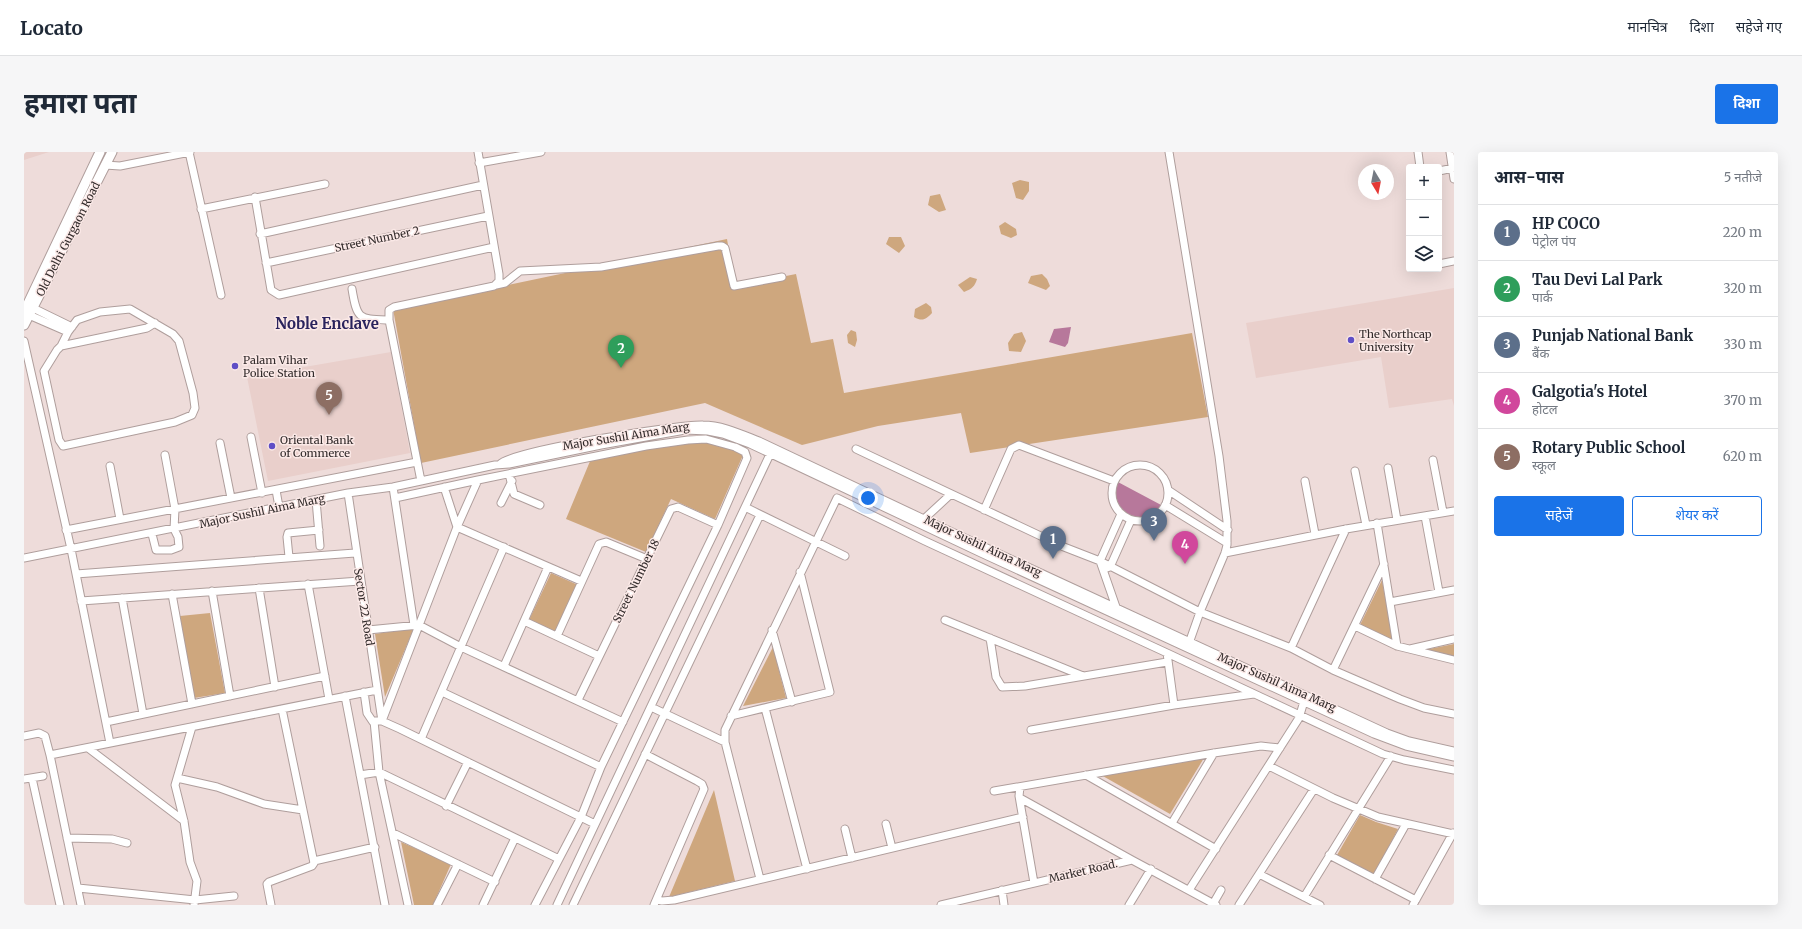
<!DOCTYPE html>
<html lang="hi">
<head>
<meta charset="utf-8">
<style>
  :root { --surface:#fff; --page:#f6f6f7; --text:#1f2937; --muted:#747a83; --line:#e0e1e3; --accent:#1a73e8 }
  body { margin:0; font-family:Merriweather,"Noto Sans Devanagari",serif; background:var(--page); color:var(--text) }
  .controls { position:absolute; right:12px; top:12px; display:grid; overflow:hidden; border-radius:4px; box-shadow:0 4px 16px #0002 }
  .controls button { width:36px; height:36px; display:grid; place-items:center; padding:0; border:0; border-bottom:1px solid var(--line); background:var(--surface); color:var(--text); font:20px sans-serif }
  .compass { position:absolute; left:1334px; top:12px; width:36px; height:36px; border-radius:50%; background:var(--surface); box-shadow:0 4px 16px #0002; rotate:170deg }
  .you { position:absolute; left:844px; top:346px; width:14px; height:14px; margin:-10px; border:3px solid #fff; border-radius:50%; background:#1a73e8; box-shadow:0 0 0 6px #1a73e833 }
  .badge { display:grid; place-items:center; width:26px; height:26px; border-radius:50%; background:var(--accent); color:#fff; font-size:13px; font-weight:700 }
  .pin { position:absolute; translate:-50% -33px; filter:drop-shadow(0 1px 2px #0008) }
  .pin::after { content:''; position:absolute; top:21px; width:14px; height:12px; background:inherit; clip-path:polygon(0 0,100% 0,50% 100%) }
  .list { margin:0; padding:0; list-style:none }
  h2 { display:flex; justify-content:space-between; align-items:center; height:52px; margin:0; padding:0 16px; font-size:17px }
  h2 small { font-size:13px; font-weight:400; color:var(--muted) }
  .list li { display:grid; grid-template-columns:26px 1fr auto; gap:12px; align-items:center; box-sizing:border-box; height:56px; padding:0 16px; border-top:1px solid var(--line) }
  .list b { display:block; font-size:15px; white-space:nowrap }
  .list p { margin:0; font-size:13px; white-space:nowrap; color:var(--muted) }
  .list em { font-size:13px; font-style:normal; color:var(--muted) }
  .actions { display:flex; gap:8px; padding:12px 16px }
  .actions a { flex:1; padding:9px 0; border:1px solid var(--accent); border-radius:4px; text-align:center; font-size:14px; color:var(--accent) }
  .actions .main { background:var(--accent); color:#fff }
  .icon { flex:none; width:22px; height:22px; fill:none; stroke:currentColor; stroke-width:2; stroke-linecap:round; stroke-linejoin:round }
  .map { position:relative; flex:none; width:1430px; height:753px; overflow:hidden; border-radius:4px }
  header { display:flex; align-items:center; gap:24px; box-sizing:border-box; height:56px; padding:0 20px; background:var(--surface); border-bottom:1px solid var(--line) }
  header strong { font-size:19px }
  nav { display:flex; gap:22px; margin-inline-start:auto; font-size:14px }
  .intro { display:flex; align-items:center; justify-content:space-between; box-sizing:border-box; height:96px; padding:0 24px }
  h1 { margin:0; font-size:28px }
  .button { padding:10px 18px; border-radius:4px; background:var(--accent); color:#fff; font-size:14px; font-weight:700 }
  main { display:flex; gap:24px; padding:0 24px }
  aside { flex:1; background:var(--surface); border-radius:4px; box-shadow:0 4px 16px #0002 }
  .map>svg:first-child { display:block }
</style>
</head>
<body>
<header>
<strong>Locato</strong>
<nav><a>मानचित्र</a><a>दिशा</a><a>सहेजे गए</a></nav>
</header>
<div class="intro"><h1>हमारा पता</h1><a class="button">दिशा</a></div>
<main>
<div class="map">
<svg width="1430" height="753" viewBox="0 0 1430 753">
  <rect width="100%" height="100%" fill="#eedcda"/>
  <path fill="#e9cfcb" d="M0,0H25L0,8Z
    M1430,136V254L1428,247L1365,256L1357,205L1232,226L1222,171Z
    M367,200L386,301L244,329L223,225Z"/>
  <path fill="#cea77e" d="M996,28L1005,30V39L999,48L992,46L988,31Z
    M916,42L922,58L915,60L904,53L906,44Z
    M981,70L992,77L993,83L987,86L977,82L975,74Z
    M865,85H877L881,94L875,101L862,92Z
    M703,87L711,134L772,122L787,191L809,187L820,241L1168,181L1184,265L946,301L937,261L854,274L778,293L681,251L397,311L369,157Z
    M1018,122L1023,127L1026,134L1022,138L1004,131L1007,124Z
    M946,125L953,127C951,134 948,137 940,140L934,133Z
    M902,151L907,155L908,161C902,167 899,170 890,165L891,157Z
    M827,178L832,180L833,188L831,195L824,191L823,183Z
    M998,180L1002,189L997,200L985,199L984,191L990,182Z
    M682,287L723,294L691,367L647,347L622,400L542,367L569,302Z
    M527,421L554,433L532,480L505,468Z
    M1358,428L1369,489L1336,473Z
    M186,461L201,541L170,546L156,464Z
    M390,476L361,545L351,482Z
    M1430,492V505L1400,498Z
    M749,495L762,546L719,554Z
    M1180,606L1146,662L1077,623Z
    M690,638L711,729L645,745Z
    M1336,663L1352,670L1374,677L1350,723L1313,703Z
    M377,690L427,712L409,753H390Z"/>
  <path fill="#b7789b" d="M1047,175L1044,191L1041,195L1025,190L1030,177Z
    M1092,329L1139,354C1125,372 1102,372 1093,350C1091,347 1089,344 1089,341C1089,338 1091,333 1092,329Z"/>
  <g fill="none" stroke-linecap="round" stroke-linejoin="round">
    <defs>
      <path id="minor" d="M165,0L197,143
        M1145,0L1195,304L1203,369V393L1201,401L1176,460L1164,494
        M1394,0L1396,15
        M1426,0L1430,27
        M455,11L517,0
        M81,13L96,14L166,0
        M1415,19L1430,16
        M231,45L247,138L255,143L470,95
        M177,57L301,32
        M236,82L459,33
        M242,111L464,64
        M1415,112L1430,109
        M472,133L481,131L496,119L577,115L694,94H698L701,96L710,134L758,125
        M328,137C333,168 335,167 365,168
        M9,156L48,175
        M5,163L44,180
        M0,189L47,397L86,591
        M37,194L44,180L53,168L76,160L106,157L149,182L155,189L169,241L171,256L168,263L151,270L39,294L35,288L20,219L33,198L37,194L123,176L131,171
        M227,285L238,341
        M196,291L207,346
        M832,297L1040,395L1076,409L1176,460L1267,496L1309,518L1376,547L1400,556L1430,562
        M1409,308L1419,360
        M476,312C488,299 654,272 679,273C698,273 717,282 735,289L900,367L1363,581L1385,589L1430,599
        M1088 341a28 28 0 1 1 56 0a28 28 0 1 1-56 0Z
        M86,314L96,367
        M1364,316L1373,368
        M1331,319L1342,373
        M485,322L490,342L516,353
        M397,329L365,168V158L370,155L470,134L475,129V122L454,0
        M1281,329L1291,382
        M369,335L390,473
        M420,335L433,375L557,429
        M252,338L255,355
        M1144,338L1204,378
        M324,341L358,569
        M371,346L454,328
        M292,348L296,394
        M477,351L488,329
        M1141,353L1203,391
        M721,355L821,404
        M960,358L987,297L995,293L1090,329
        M1401,364L1415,440
        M900,367L927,342
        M1353,371L1373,494
        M42,378L393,310
        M128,382L132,398H147L155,395L154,385L150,377L151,357L141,303
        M1201,401L1322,377L1430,359
        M265,405L263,385L264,381L295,378
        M0,406L324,341L369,335L471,313L485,312L577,293L661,278L684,279L699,282L726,292L959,402L1350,582L1382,594L1430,605
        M1083,416L1086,415L1107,368
        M52,422L331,401
        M284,432L305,547
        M235,436L251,535
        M188,439L206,544
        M148,442L168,552
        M98,446L119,562
        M57,449L336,429
        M1366,450L1430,438
        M1092,455L1076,409L1097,362
        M921,468L1059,524
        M500,469L575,504
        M1331,474L1373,494L1430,508
        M344,478L395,473L437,495L599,570
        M748,478L768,550
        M533,484L575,392L582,390L623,407
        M966,486L972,525L978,535L1001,534L1143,510
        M1267,496L1322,377
        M1386,497L1430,487
        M1143,501L1359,602L1380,608L1430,618
        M480,514L524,415
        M1309,518L1360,412
        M340,540L343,561L349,570
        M418,540L577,615
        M321,544L361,753
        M554,548L647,357L654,355L694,373
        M627,555L701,590
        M741,556L783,717
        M707,564L806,540L776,420
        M358,569L433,375L454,328L622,294L664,288L682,287L711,295L721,300L723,306L694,373L577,615L557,665L511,753
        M82,570L301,524
        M168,575L151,633L160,669L166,710L173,729L170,753
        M1007,578L1150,553L1230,542
        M0,584L15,581L21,584L26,603L57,753
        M397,587L480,395
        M64,596L160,669
        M621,602L673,629L678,632L680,637L630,753
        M26,603L353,538
        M1245,614L1309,646L1354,665L1430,682
        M336,623L355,620L535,707
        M1062,623L1192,697
        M8,626L36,753
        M153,626L193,635L240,652L279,658
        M0,627L19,624
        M996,635L995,644L1010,731
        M970,639L1190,601L1237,594L1256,596
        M996,646L1108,708
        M422,654L444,610
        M1148,671L1190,601
        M862,672L868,696
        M821,677L828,706
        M369,681L471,730
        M43,686L88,687L103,691
        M1305,703L1392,748
        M290,709L351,695
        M1235,722L1296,753
        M736,727L701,590V578L813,346L901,389L1143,501L1150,553
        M1351,727L1382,672
        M54,736L171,748L210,744
        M978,738L980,753
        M1165,738L1275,566L1281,546
        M1280,745L1367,604
        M633,748L638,749L650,748L999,665
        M1189,752L1197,738
        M247,753L243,732L245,730L288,714L290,711L258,557
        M384,753L355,620L350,569H358L376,577L571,672
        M413,753L434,712
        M459,753L491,686
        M533,753L748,298
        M549,753L736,363
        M917,753L1108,708L1192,753
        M1105,753L1127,717
        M1215,753L1290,637
        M1389,753L1429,681"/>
      <path id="major" d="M0,160L76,0
        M0,173L88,0"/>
    </defs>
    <use href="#minor" stroke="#af9e9c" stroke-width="9"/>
    <use href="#major" stroke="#af9e9c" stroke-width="11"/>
    <use href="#minor" stroke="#fff" stroke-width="7"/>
    <use href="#major" stroke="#fff" stroke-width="9"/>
  </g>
  <g fill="#5f4ec6" stroke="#fbe9e7" stroke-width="1.5">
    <circle cx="1327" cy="188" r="4"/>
    <circle cx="211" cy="214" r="4"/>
    <circle cx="248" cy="294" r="4"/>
  </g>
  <g text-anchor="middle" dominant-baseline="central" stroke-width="3" stroke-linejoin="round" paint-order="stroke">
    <g font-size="11" fill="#322b2b" stroke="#fbe9e7">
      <text transform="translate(44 87) rotate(-63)">Old Delhi Gurgaon Road</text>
      <text transform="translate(353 87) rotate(-12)">Street Number 2</text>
      <text transform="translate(602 284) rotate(-9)">Major Sushil Aima Marg</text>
      <text transform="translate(238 359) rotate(-12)">Major Sushil Aima Marg</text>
      <text transform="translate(959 394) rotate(25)">Major Sushil Aima Marg</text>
      <text transform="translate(612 429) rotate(-64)">Street Number 18</text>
      <text transform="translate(340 455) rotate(81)">Sector 22 Road</text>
      <text transform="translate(1253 530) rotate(24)">Major Sushil Aima Marg</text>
      <text transform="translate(1059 719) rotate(-13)">Market Road.</text>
    </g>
    <g font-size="11" fill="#322b2b" stroke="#fbe9e7" text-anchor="start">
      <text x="1335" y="182">The Northcap<tspan x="1335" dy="13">University</tspan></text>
      <text x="219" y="208">Palam Vihar<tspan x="219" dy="13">Police Station</tspan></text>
      <text x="256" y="288">Oriental Bank<tspan x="256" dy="13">of Commerce</tspan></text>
    </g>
    <g font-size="15" font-weight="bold" fill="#2a235d" stroke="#fbe9e7">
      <text x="303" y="171">Noble Enclave</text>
    </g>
  </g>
</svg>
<div class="controls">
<button>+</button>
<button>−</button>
<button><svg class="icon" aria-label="layers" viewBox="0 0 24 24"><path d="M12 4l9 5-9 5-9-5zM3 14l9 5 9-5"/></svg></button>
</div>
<svg class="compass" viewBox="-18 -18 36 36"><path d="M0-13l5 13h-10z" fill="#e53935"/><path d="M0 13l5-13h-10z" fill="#747a83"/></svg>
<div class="you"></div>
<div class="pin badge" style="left:1029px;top:407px;background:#5c6f8a">1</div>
<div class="pin badge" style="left:597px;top:216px;background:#2e9e5b">2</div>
<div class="pin badge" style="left:1130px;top:389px;background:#5c6f8a">3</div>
<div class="pin badge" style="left:1161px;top:412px;background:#d1479c">4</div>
<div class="pin badge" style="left:305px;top:263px;background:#8d6e63">5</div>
</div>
<aside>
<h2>आस-पास<small>5 नतीजे</small></h2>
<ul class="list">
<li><span class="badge" style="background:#5c6f8a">1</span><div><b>HP COCO</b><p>पेट्रोल पंप</p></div><em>220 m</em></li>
<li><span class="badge" style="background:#2e9e5b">2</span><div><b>Tau Devi Lal Park</b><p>पार्क</p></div><em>320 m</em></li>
<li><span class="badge" style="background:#5c6f8a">3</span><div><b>Punjab National Bank</b><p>बैंक</p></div><em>330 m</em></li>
<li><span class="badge" style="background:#d1479c">4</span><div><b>Galgotia's Hotel</b><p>होटल</p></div><em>370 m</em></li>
<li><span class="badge" style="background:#8d6e63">5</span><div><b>Rotary Public School</b><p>स्कूल</p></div><em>620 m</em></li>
</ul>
<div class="actions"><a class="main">सहेजें</a><a>शेयर करें</a></div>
</aside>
</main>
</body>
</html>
